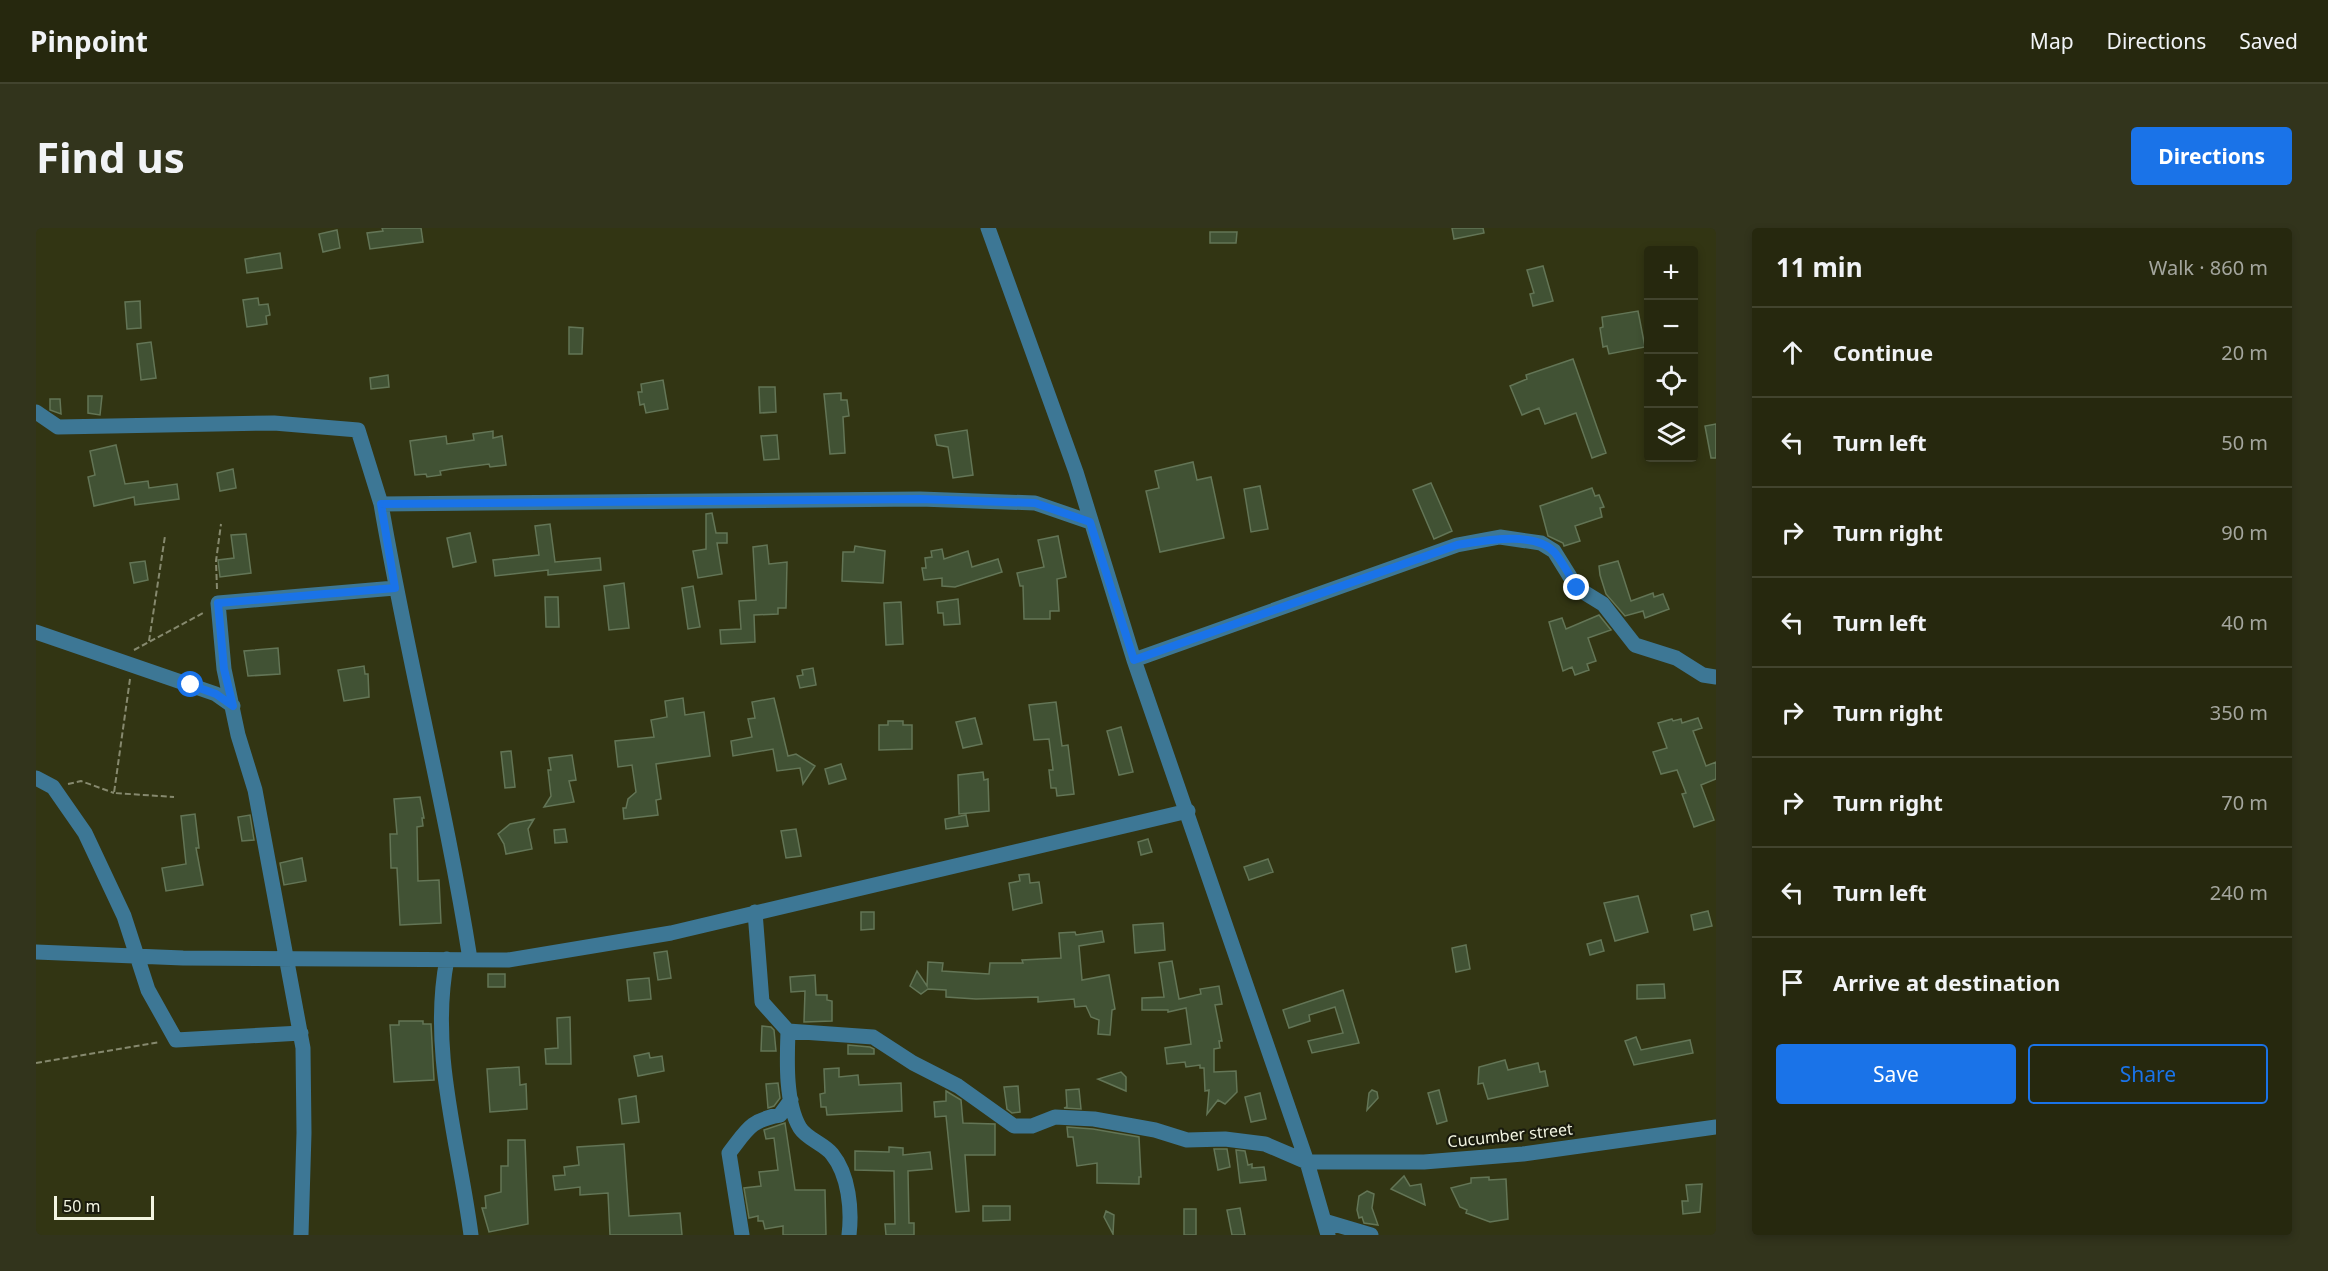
<!DOCTYPE html>
<html lang="en">
<head>
<meta charset="utf-8">
<style>
  :root { --surface:#26280e; --page:#32341c; --text:#f1f3f6; --muted:#a4a69e; --line:#42442e; --accent:#1a73e8 }
  body { margin:0; font-family:"Noto Sans",sans-serif; background:var(--page); color:var(--text) }
  .controls { position:absolute; right:18px; top:18px; display:grid; overflow:hidden; border-radius:6px; box-shadow:0 3px 9px #0003 }
  .controls button { width:54px; height:54px; display:grid; place-items:center; padding:0; border:0; border-bottom:2px solid var(--line); background:var(--surface); color:var(--text); font:30px sans-serif }
  .scale { position:absolute; left:18px; bottom:15px; width:100px; box-sizing:border-box; padding-left:6px; border:3px solid #f3f5e2; border-top:0; font-size:16px; line-height:21px; white-space:nowrap; color:#f3f5e2; -webkit-text-stroke:4px #1a1b0d; paint-order:stroke }
  .stop { position:absolute; width:18px; height:18px; margin:-14px; border:4px solid #1a73e8; border-radius:50%; background:#fff }
  .stop.end { background:#1a73e8; border-color:#fff; box-shadow:0 2px 6px #0008 }
  .list { margin:0; padding:0; list-style:none }
  h2 { display:flex; justify-content:space-between; align-items:center; height:78px; margin:0; padding:0 24px; font-size:26px }
  h2 small { font-size:20px; font-weight:400; color:var(--muted) }
  .list li { display:grid; grid-template-columns:39px 1fr auto; gap:18px; align-items:center; box-sizing:border-box; height:90px; padding:0 24px; border-top:2px solid var(--line) }
  .list b { display:block; font-size:22px; white-space:nowrap }
  .list em { font-size:20px; font-style:normal; color:var(--muted) }
  .actions { display:flex; gap:12px; padding:18px 24px }
  .actions a { flex:1; padding:14px 0; border:2px solid var(--accent); border-radius:6px; text-align:center; font-size:21px; color:var(--accent) }
  .actions .main { background:var(--accent); color:#fff }
  .icon { flex:none; width:33px; height:33px; fill:none; stroke:currentColor; stroke-width:2; stroke-linecap:round; stroke-linejoin:round }
  .map { position:relative; flex:none; width:1680px; height:1007px; overflow:hidden; border-radius:6px }
  header { display:flex; align-items:center; gap:36px; box-sizing:border-box; height:84px; padding:0 30px; background:var(--surface); border-bottom:2px solid var(--line) }
  header strong { font-size:28px }
  nav { display:flex; gap:33px; margin-inline-start:auto; font-size:21px }
  .intro { display:flex; align-items:center; justify-content:space-between; box-sizing:border-box; height:144px; padding:0 36px }
  h1 { margin:0; font-size:42px }
  .button { padding:15px 27px; border-radius:6px; background:var(--accent); color:#fff; font-size:21px; font-weight:700 }
  main { display:flex; gap:36px; padding:0 36px }
  aside { flex:1; background:var(--surface); border-radius:6px; box-shadow:0 3px 9px #0003 }
  .map>svg:first-child { display:block }
</style>
</head>
<body>
<header>
<strong>Pinpoint</strong>
<nav><a>Map</a><a>Directions</a><a>Saved</a></nav>
</header>
<div class="intro"><h1>Find us</h1><a class="button">Directions</a></div>
<main>
<div class="map">
<svg width="1680" height="1007" viewBox="0 0 1680 1007">
  <rect width="100%" height="100%" fill="#323513"/>
  <path fill="#415234" stroke="#637556" stroke-width="1.5" d="M346,0H385L387,14L334,21L331,5L347,3Z
    M1416,0H1447L1448,5L1418,11Z
    M301,2L304,20L287,24L283,6Z
    M1174,4H1201L1200,15H1174Z
    M244,25L246,40L211,45L209,31Z
    M1507,38L1517,73L1497,78L1494,66L1498,65L1491,42Z
    M222,70L223,77L232,76L234,87L230,88L231,96L211,99L207,72Z
    M104,73L105,100L91,101L89,74Z
    M1602,83L1609,119L1573,126L1571,118L1567,119L1564,100L1567,99L1566,89Z
    M533,99L547,100L546,126H533Z
    M115,114L120,150L105,152L101,116Z
    M1537,131L1570,225L1556,230L1540,185L1509,196L1503,180L1486,187L1474,158L1491,151L1490,147Z
    M352,147L353,159L335,161L334,150Z
    M627,152L632,181L610,185L608,176L604,177L602,164H606L605,156Z
    M723,159H739L740,184L724,185Z
    M805,165V172H811L813,188L807,189L809,225L794,226L788,166Z
    M52,168H66L64,187L52,185Z
    M14,171H24L25,186L14,182Z
    M1680,196V230H1675L1669,198Z
    M931,202L937,247L917,250L912,219L901,217L899,207Z
    M457,203V210L466,208L470,237L454,239L453,236L415,241L404,243L405,247L391,249L390,246L379,247L374,213L410,208L411,216L438,212L437,206Z
    M741,207L743,231L728,232L725,208Z
    M80,217L89,256L112,253L113,260L141,256L143,271L99,277L98,269L58,278L52,249L59,247L54,223Z
    M1157,234L1161,252L1175,249L1188,310L1124,324L1110,263L1123,260L1119,243Z
    M197,241L200,260L184,263L181,245Z
    M1395,255L1416,303L1398,311L1377,262Z
    M1224,258L1232,301L1215,304L1208,261Z
    M1556,260L1559,268L1563,267L1568,279L1564,280L1566,289L1539,298L1544,313L1528,318L1527,315L1512,308L1504,278Z
    M676,285L680,305H691V315H681L686,346L662,350L657,323L670,321V286Z
    M514,296L519,334L564,330L565,342L512,347V342L459,348L457,332L503,327L499,298Z
    M434,305L440,334L417,339L411,310Z
    M210,306L215,345L184,349L182,332L198,330L195,307Z
    M1022,308L1030,349L1021,351L1023,383H1014V391H988L987,358H984L981,345L1008,339L1002,312Z
    M731,317L733,336L751,334L750,380H742V386L718,387L719,414L685,416L684,402L705,401L703,373L720,372L717,319Z
    M819,318L849,323L847,355L806,353L807,324H818Z
    M906,321L908,331L932,323L936,339L962,331L966,344L919,359L906,358V350L888,352L886,340H890L889,330L896,329L895,323Z
    M109,333L112,352L98,355L94,335Z
    M1582,333L1595,373L1617,365L1618,369L1627,366L1633,381L1609,390L1607,383L1589,388L1570,366L1564,347L1563,338Z
    M588,355L593,400L573,402L568,358Z
    M657,358L664,399L652,401L646,360Z
    M509,369H522L523,399H510Z
    M922,371L924,396L908,397L907,385H902L901,374Z
    M865,374L867,416L850,417L848,375Z
    M1563,387L1575,402L1552,410L1560,433L1551,436L1553,442L1539,447L1536,439L1527,443L1513,394L1526,390L1530,401Z
    M242,420L244,446L212,448L208,423Z
    M328,438L329,446H332L333,469L308,473L302,442Z
    M777,440L780,457L764,460L761,448L767,447L766,442Z
    M647,470L649,487L668,484L674,528L620,536L625,571L620,572L622,587L588,591L587,580H590L592,571L600,564L596,537L582,539L579,513L618,509L615,492L631,489L629,473Z
    M738,470L752,528L760,526L779,538L767,556L764,540L741,543L737,521L697,528L695,513L716,509L712,491L719,490L716,474Z
    M1020,474L1026,518L1032,517L1038,566L1021,568L1020,560H1015L1013,542H1017L1013,511L998,512L993,477Z
    M939,490L946,516L927,520L920,494Z
    M1662,490L1666,500L1657,503L1670,538L1680,534V551L1665,557L1678,592L1658,599L1646,566L1650,565L1641,542L1625,546L1617,524L1631,520L1622,495L1636,491L1637,493L1645,491L1646,495Z
    M852,493H867V497H876V521L843,522V497H852Z
    M1085,499L1097,544L1083,547L1071,503Z
    M475,523L479,559L469,560L465,524Z
    M536,527L540,552L533,553L538,574L508,579L515,568L512,542H515L513,530Z
    M805,536L810,551L793,556L789,541Z
    M947,544L948,552L952,551L953,583L923,586L922,547Z
    M384,569L388,590H386L387,598L381,599L382,653L403,652L405,695L364,697L361,640H355L354,606H361L358,571Z
    M159,586L163,620H160L167,657L130,663L126,640L150,636L145,588Z
    M214,587L218,612L206,613L202,589Z
    M930,587L932,598L910,601L909,591Z
    M498,591L492,601L496,621L470,626L468,616L462,606L474,596Z
    M529,601L531,614L519,615L518,602Z
    M760,601L765,628L750,630L745,603Z
    M1112,611L1116,624L1105,627L1102,614Z
    M266,630L270,653L248,657L244,635Z
    M1232,631L1237,644L1213,652L1208,639Z
    M993,646L994,655L1003,654L1006,675L977,682L973,655L984,653L983,647Z
    M1602,668L1612,704L1579,713L1568,675Z
    M1672,683L1676,698L1658,702L1655,687Z
    M825,684H838V701L825,702Z
    M1127,695L1129,722L1099,725L1097,697Z
    M1066,703L1068,714L1043,718L1046,752L1073,747L1079,781L1076,782L1074,807L1062,806L1063,792L1055,789L1050,778L1039,779L1038,771L1002,774V769L940,771L910,769V762L892,761L885,766L874,758L881,743L891,758L892,734L907,735L906,743L953,746L954,735H987L986,732L1025,730L1023,705L1039,704L1040,707Z
    M1565,712L1568,723L1554,727L1551,716Z
    M1430,717L1434,741L1420,744L1416,720Z
    M631,723L635,750L622,752L618,725Z
    M1136,733L1143,771L1165,766L1164,761L1183,758L1186,776L1179,777L1186,813H1183L1184,820L1178,821V844L1200,843L1201,864L1189,876L1182,872L1171,886L1173,862L1169,863L1168,840H1164V837L1150,839L1149,834L1131,836L1129,820L1155,816L1150,780L1132,784V782H1106V770L1128,769L1123,735Z
    M452,746H469V759H452Z
    M779,747L780,767H791V772L796,773V793L768,794L769,763L755,764L754,749Z
    M613,750L615,771L593,773L591,752Z
    M1628,756L1629,770L1601,771V757Z
    M1307,762L1323,815L1276,825L1272,813L1307,805L1299,779L1273,787L1274,793L1253,800L1247,782Z
    M534,789L535,836H510L509,821L522,820L521,790Z
    M363,793H387V796H395L398,852L358,854L354,797H363Z
    M726,798L735,799L738,802L740,823H725Z
    M1600,809L1605,822L1654,812L1657,825L1598,837L1589,813Z
    M812,817L834,819L838,821V826H812Z
    M613,825L614,830L626,828L628,843L602,848L598,828Z
    M1469,832L1472,842L1502,835L1504,844L1509,843L1512,858L1452,871L1447,855L1442,856L1443,839Z
    M483,839L484,857L490,856L491,881L454,884L451,841Z
    M803,840V849L822,847L823,857L865,855L866,883L791,887L790,879H785L784,866L789,865L788,841Z
    M1085,844L1090,849V863L1062,851Z
    M742,855L744,870L738,878L732,880L730,856Z
    M982,858L984,884L976,885L971,881L968,859Z
    M1043,861L1045,881L1028,880L1031,879L1030,862Z
    M1336,862L1341,864L1342,870L1331,882L1333,865Z
    M1403,862L1411,893L1401,896L1392,865Z
    M910,863L925,872L927,895L959,896V927H929L933,983L920,984L910,888L899,889L898,874L910,873Z
    M1224,865L1230,891L1215,894L1209,869Z
    M600,868L603,894L586,896L583,871Z
    M749,895L759,962H789L790,1007H747V998L729,1001L727,993H722V988L713,990L708,960L725,958L723,944L742,942L738,910L730,911L728,902Z
    M1031,899L1057,901L1103,909L1105,949H1103V956L1061,955V935L1041,938L1037,909H1032Z
    M472,912H489L492,996L453,1004L446,980H450L449,968L465,964V938H472Z
    M588,916L593,988L644,985L646,1007H574L572,965L544,967V959L519,962L517,948L529,947L528,939L543,937L541,919Z
    M853,919L867,920V927L894,924L896,941L872,943L873,995H878V1007H850L849,996H859L858,943L819,942V923L853,924Z
    M1178,921H1191L1194,939L1182,942Z
    M1200,922L1209,923L1212,937L1216,936V940L1228,939L1230,952L1204,955Z
    M1368,948L1374,958L1385,956L1389,977L1355,961Z
    M1453,949V952L1470,951L1472,991L1454,994L1430,985L1431,982L1424,979L1415,960L1435,955V950Z
    M1666,956L1664,984L1647,986L1646,973H1652L1650,957Z
    M1331,963L1338,966L1336,980L1342,997L1328,995L1326,989L1323,990L1321,982L1323,968Z
    M947,978H974V992L947,993Z
    M1204,980L1209,1007H1196L1191,982Z
    M1148,981H1160V1007H1148Z
    M1070,983L1078,987L1077,1006L1068,989Z"/>
  <g fill="none" stroke-linecap="round" stroke-linejoin="round">
    <path stroke="#86896e" stroke-width="2" stroke-dasharray="6 3" stroke-linecap="butt" d="M181,361L180,333L185,296
      M113,413L129,308
      M98,422L169,384
      M94,451L78,565L138,569
      M32,556L45,553L78,565
      M0,835L124,814"/>
    <path stroke="#3d7795" stroke-width="15" d="M952,0L1040,244L1098,432L1271,934L1292,1007
      M0,184L22,199L238,195L322,202L345,276L884,271L999,275L1054,294
      M345,276C371,429 410,579 434,731
      M0,404L180,466L197,478
      M1098,432L1421,317L1464,309L1505,315L1518,323L1541,360L1567,376L1599,417L1640,430L1667,447L1680,449
      M0,550L17,559L49,605L88,688L112,762L140,812L265,805
      M719,684L726,774L752,803C751,831 749,875 764,900C771,911 788,916 796,926C813,947 816,982 813,1007
      M0,724L147,730L472,732L635,705L1152,583
      M411,731C393,823 423,915 435,1007
      M752,803L837,809L877,835L922,858L978,898H996L1019,889L1058,891L1119,902L1151,912L1189,911L1229,916L1271,934H1388L1487,926L1680,899
      M1288,993L1335,1007
      M265,1007L268,905L267,820L219,562L202,507L188,441L182,375L359,360
      M706,1007L693,925C711,902 714,892 744,887L755,872"/>
  </g>
  <g fill="none" stroke-linecap="round" stroke-linejoin="round">
    <path stroke="#1a73e8" stroke-width="8" d="M155,457L180,466L197,478L188,441L182,375L359,360L345,276L884,271L999,275L1054,294L1098,432L1421,317C1446,313 1500,302 1519,325C1527,335 1534,348 1541,360"/>
  </g>
  <g text-anchor="middle" dominant-baseline="central" stroke-width="4.5" stroke-linejoin="round" paint-order="stroke">
    <g font-size="16" fill="#f3f5e2" stroke="#1a1b0d">
      <text transform="translate(1474 907) rotate(-6)">Cucumber street</text>
    </g>
  </g>
</svg>
<div class="controls">
<button>+</button>
<button>−</button>
<button><svg class="icon" aria-label="locate" viewBox="0 0 24 24"><circle cx="12" cy="12" r="6"/><path d="M12 2v4M12 18v4M2 12h4M18 12h4"/></svg></button>
<button><svg class="icon" aria-label="layers" viewBox="0 0 24 24"><path d="M12 4l9 5-9 5-9-5zM3 14l9 5 9-5"/></svg></button>
</div>
<div class="scale">50 m</div>
<div class="stop" style="left:155px;top:457px"></div>
<div class="stop end" style="left:1541px;top:360px"></div>
</div>
<aside>
<h2>11 min<small>Walk · 860 m</small></h2>
<ul class="list">
<li><svg class="icon" aria-label="ahead" viewBox="0 0 24 24"><path d="M12 20V5M6 11l6-6 6 6"/></svg><div><b>Continue</b></div><em>20 m</em></li>
<li><svg class="icon" aria-label="left" viewBox="0 0 24 24"><path d="M17 20v-9H6M10 6l-5 5 5 5"/></svg><div><b>Turn left</b></div><em>50 m</em></li>
<li><svg class="icon" aria-label="right" viewBox="0 0 24 24"><path d="M7 20v-9h11M14 6l5 5-5 5"/></svg><div><b>Turn right</b></div><em>90 m</em></li>
<li><svg class="icon" aria-label="left" viewBox="0 0 24 24"><path d="M17 20v-9H6M10 6l-5 5 5 5"/></svg><div><b>Turn left</b></div><em>40 m</em></li>
<li><svg class="icon" aria-label="right" viewBox="0 0 24 24"><path d="M7 20v-9h11M14 6l5 5-5 5"/></svg><div><b>Turn right</b></div><em>350 m</em></li>
<li><svg class="icon" aria-label="right" viewBox="0 0 24 24"><path d="M7 20v-9h11M14 6l5 5-5 5"/></svg><div><b>Turn right</b></div><em>70 m</em></li>
<li><svg class="icon" aria-label="left" viewBox="0 0 24 24"><path d="M17 20v-9H6M10 6l-5 5 5 5"/></svg><div><b>Turn left</b></div><em>240 m</em></li>
<li><svg class="icon" aria-label="arrive" viewBox="0 0 24 24"><path d="M6 21V4h12l-3 4 3 4H6"/></svg><div><b>Arrive at destination</b></div></li>
</ul>
<div class="actions"><a class="main">Save</a><a>Share</a></div>
</aside>
</main>
</body>
</html>
